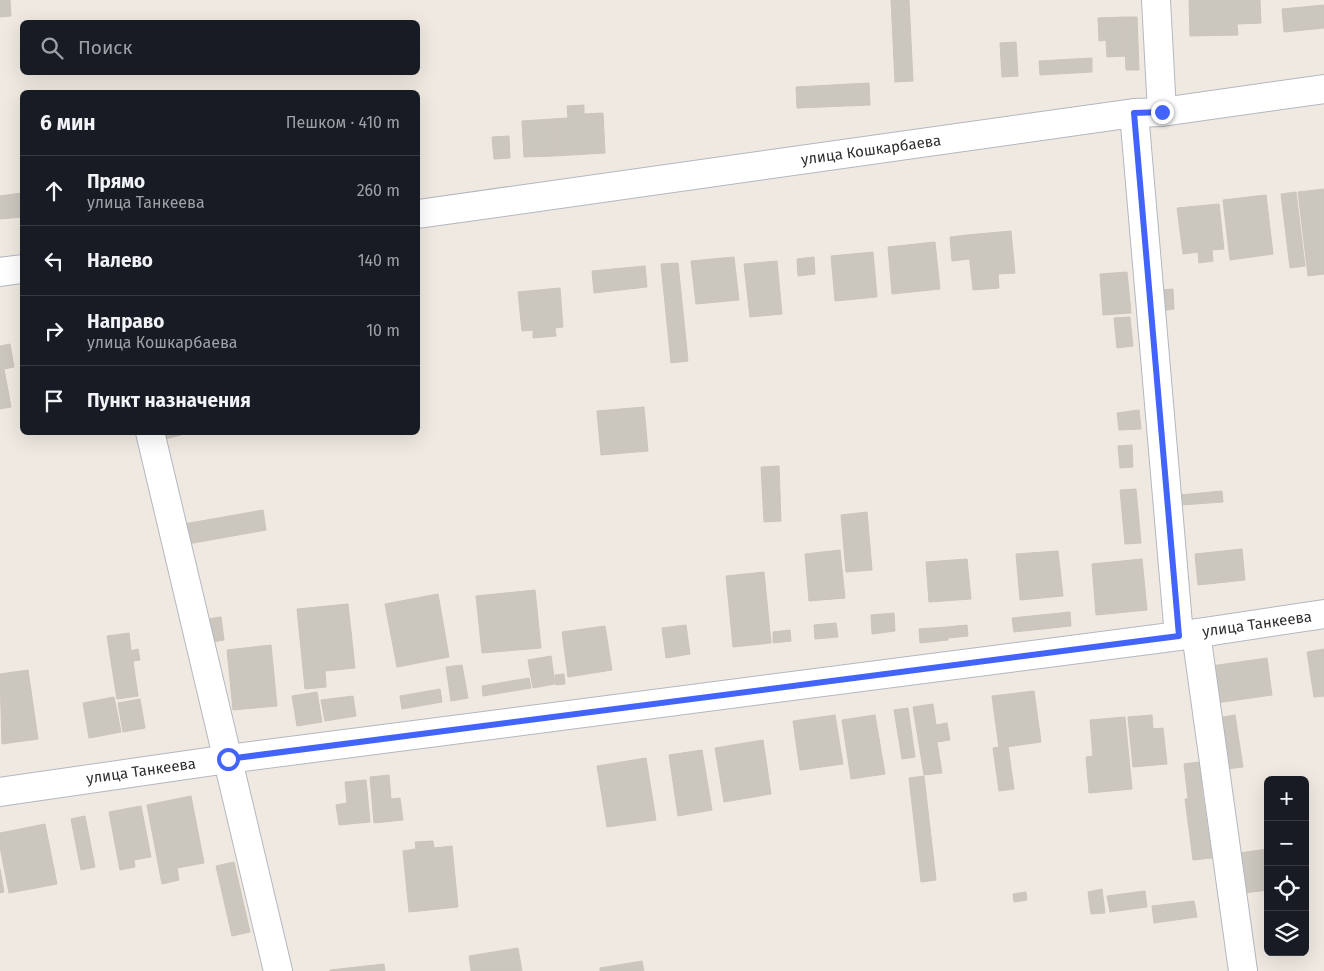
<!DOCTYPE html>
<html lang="ru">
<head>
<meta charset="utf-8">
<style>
  :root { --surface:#171b24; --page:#242831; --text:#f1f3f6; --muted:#9ea1a6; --line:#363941 }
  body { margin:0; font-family:"Fira Sans",sans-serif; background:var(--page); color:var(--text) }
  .controls { position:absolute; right:15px; bottom:15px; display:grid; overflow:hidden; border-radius:8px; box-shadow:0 5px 20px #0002 }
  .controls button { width:45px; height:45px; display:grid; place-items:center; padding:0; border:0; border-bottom:1px solid var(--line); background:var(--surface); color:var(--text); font:25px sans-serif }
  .stop { position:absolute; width:15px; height:15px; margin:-11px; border:4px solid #4264fb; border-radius:50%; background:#fff }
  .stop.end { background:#4264fb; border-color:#fff; box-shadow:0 1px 5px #0008 }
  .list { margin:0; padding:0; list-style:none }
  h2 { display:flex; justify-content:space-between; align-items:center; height:65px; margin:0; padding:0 20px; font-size:21px }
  h2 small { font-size:16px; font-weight:400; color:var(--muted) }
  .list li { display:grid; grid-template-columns:32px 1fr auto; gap:15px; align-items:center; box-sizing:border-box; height:70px; padding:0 20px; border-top:1px solid var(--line) }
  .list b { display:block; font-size:19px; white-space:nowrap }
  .list p { margin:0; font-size:16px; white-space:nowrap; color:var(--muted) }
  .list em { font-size:16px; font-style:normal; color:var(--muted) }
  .icon { flex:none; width:28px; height:28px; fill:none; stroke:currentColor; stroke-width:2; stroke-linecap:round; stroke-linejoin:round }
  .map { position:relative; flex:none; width:1324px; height:971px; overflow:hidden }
  .search { position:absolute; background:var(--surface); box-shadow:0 5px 20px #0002; left:20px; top:20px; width:400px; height:55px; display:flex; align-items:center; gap:12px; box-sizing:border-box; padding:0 18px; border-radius:8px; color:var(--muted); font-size:19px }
  .panel { position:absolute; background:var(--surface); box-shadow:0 5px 20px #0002; left:20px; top:90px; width:400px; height:345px; border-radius:8px }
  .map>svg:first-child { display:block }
</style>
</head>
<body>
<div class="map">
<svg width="1324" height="971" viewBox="0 0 1324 971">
  <rect width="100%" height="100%" fill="#efe9e1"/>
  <path fill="#cbc7bf" stroke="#cbc5ba" d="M0,0H10L11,16L0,17Z
    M891,0H909L913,81L895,82Z
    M1189,0H1260L1261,23L1237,24L1238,35L1190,36Z
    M1324,5V28L1284,32L1282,9Z
    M1124,17L1126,56L1107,57L1106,40L1099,41L1098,18Z
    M1124,17H1137L1139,70H1126Z
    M1016,42L1018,76L1002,77L1000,43Z
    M1092,58V72L1040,75L1039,61Z
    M869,83L870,105L797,108L796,87Z
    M584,105V114L603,113L605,153L554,156L552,119L568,118L567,106Z
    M552,119L554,156L524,157L522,121Z
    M509,136L510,158L494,159L492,137Z
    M1324,189V274L1308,276L1298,192Z
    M1296,192L1305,266L1290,268L1281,194Z
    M22,193V217L0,219V196Z
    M1266,195L1273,254L1230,260L1223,200Z
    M1219,204L1224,249L1212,250L1213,261L1199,263L1198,252L1183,254L1177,208Z
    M1011,231L1015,273L998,274L999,288L973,290L967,235Z
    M967,235L969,259L952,261L950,237Z
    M935,242L940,289L892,294L888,247Z
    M873,252L877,297L835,301L831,256Z
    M734,257L739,300L696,304L691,261Z
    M814,257L815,274L798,276L797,259Z
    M777,261L782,314L750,317L744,264Z
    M678,263L688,361L671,363L661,264Z
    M645,266L647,287L594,293L592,271Z
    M1127,272L1131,313L1103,315L1100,274Z
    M560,288L563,327L555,328L556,336L533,338V330L522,331L518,292Z
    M1173,289L1174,309L1161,311L1159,290Z
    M1130,317L1133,346L1117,348L1114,318Z
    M10,344L14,367L4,369L11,407L0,409V346Z
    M644,407L648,451L601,455L597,411Z
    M1139,410L1141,429L1119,430L1117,413Z
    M164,432H181V435L165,439Z
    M1132,445L1133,467L1120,468L1118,446Z
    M779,466L781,521L764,522L761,467Z
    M1136,489L1141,543L1125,544L1120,490Z
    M1222,491L1223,502L1181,505L1180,495Z
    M263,510L266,530L188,544L184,524Z
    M867,512L872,570L846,572L841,515Z
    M1242,549L1245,580L1198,585L1195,554Z
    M840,550L845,598L809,601L805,554Z
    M1058,551L1063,596L1020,600L1016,554Z
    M967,559L971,599L929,602L926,562Z
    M1142,559L1147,610L1096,615L1092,564Z
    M764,572L771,643L733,647L726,576Z
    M535,590L541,648L482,653L476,596Z
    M438,594L449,657L397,667L385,604Z
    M348,604L355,668L325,671L326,687L305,689L297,609Z
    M1070,612L1071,626L1014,632L1012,618Z
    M894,613L895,631L872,634L871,615Z
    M221,617L224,640L205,643L201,620Z
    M836,623L838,637L815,639L814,625Z
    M686,625L690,654L666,658L662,628Z
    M967,625L968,636L948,638L947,627Z
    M605,626L612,670L568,677L562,632Z
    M947,627L948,640L920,643L919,629Z
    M790,630L791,641L773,643V632Z
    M129,633L131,651L138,649L140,660L133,661L138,696L117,699L107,636Z
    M271,645L277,706L233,710L227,650Z
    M1324,649V696L1314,697L1307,652Z
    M551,656L555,684L533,688L528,660Z
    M1267,658L1272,695L1216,703L1211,666Z
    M462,665L468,698L451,701L446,667Z
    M28,670L38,739L2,744L0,674Z
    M564,674L565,684L556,685L555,675Z
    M529,678L531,688L483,696L482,686Z
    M440,689L442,702L402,709L400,696Z
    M1034,691L1041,742L999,748L992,696Z
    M317,692L322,722L297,726L292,696Z
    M353,696L356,716L325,721L321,700Z
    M114,697L121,732L89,738L83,703Z
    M140,699L145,728L123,732L118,703Z
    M933,704L936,725L947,723L950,740L937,742L942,773L924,775L913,707Z
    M908,708L915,757L902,759L894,710Z
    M835,715L843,764L800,770L793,721Z
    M875,715L885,774L851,779L842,720Z
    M1152,715L1153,729L1163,728L1167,764L1133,767L1128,717Z
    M1235,715L1243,767L1226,769L1218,718Z
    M1125,717L1132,789L1089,793L1086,757L1093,756L1090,720Z
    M763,740L771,794L724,802L715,748Z
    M1008,746L1014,789L999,791L993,748Z
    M702,750L712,810L678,816L669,755Z
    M646,758L656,820L607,827L597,766Z
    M1199,762L1203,797L1188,799L1184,764Z
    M389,775L391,799L400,798L403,820L374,823L370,777Z
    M924,776L936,880L921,882L909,778Z
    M366,780L370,822L339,825L336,805L347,803L345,782Z
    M191,796L204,863L177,868L179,880L162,884L147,805Z
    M1203,797L1212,858L1193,860L1185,799Z
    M141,806L151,857L134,860L135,867L120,870L109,812Z
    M85,816L95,867L81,870L71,819Z
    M45,824L57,884L9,893L0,847V833Z
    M433,841L434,848L452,846L458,907L409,912L403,851L416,849L415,842Z
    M1268,849V890L1244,893L1239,853Z
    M234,862L250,932L232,936L216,866Z
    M0,869L4,892L0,893Z
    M1102,889L1105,913L1091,914L1088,892Z
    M1145,891L1147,907L1110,912L1107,896Z
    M1026,892L1027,900L1014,902L1013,894Z
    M1194,901L1197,917L1154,923L1152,906Z
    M518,948L522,971H471L469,956Z
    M642,961L644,971H600V968Z
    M384,964L385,971H330V970Z"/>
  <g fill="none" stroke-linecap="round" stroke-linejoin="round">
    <defs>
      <path id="minor" d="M1156,0L1162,112
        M1134,113L1179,636
        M418,214L1134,113L1162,112L1324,89
        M0,272L22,269
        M150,432L278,971
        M1196,633L1243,971
        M0,792L228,759L1179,636L1324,614"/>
    </defs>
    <use href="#minor" stroke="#b4b7c1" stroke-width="30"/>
    <use href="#minor" stroke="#fff" stroke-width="28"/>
  </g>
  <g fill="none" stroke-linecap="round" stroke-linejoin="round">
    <path stroke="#4264fb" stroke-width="6" d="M228,759L1179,636L1134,113L1162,112"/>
  </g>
  <g text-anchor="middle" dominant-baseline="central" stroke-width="5" stroke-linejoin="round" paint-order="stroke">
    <g font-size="15" fill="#2e2e2e" stroke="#fff">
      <text transform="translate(871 150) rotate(-8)">улица Кошкарбаева</text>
      <text transform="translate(1257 624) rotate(-8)">улица Танкеева</text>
      <text transform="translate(141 771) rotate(-8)">улица Танкеева</text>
    </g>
  </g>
</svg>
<div class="controls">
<button>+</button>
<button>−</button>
<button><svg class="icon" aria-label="locate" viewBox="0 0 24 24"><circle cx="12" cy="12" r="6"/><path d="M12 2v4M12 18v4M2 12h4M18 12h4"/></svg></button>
<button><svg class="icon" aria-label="layers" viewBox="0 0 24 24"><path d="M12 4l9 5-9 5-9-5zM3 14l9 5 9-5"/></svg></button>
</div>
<div class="stop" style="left:228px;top:759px"></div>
<div class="stop end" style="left:1162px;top:112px"></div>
<div class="search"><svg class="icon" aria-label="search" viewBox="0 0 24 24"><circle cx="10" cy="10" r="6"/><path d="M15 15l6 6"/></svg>Поиск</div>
<section class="panel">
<h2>6 мин<small>Пешком · 410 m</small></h2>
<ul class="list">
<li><svg class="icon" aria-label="ahead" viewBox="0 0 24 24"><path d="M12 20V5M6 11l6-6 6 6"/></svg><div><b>Прямо</b><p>улица Танкеева</p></div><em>260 m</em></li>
<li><svg class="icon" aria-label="left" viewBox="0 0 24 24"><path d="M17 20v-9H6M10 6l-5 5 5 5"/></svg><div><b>Налево</b></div><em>140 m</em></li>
<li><svg class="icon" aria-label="right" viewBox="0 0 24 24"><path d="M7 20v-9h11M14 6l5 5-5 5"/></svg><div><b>Направо</b><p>улица Кошкарбаева</p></div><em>10 m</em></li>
<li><svg class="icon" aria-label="arrive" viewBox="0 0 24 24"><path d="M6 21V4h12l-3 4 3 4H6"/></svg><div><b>Пункт назначения</b></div></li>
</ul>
</section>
</div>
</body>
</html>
